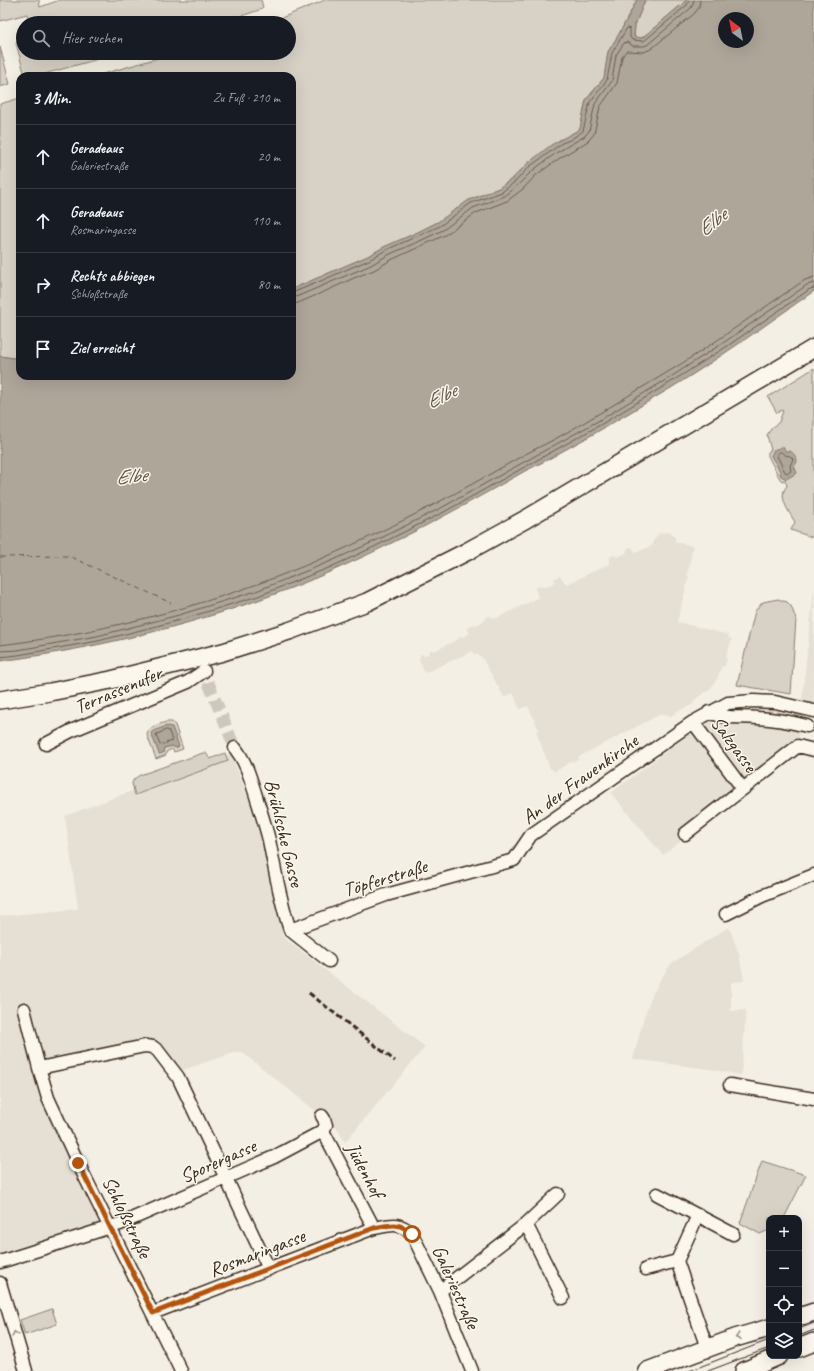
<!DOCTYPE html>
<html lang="de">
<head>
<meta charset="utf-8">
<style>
  :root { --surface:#171b24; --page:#242831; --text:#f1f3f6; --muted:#9ea1a6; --line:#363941 }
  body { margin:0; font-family:Caveat,sans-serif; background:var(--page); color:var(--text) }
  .controls { position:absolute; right:12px; bottom:12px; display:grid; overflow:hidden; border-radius:8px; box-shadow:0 4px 16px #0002 }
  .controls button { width:36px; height:36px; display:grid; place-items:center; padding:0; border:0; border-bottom:1px solid var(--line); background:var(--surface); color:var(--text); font:20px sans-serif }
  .compass { position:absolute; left:718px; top:12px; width:36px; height:36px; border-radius:50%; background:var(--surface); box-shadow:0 4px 16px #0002; rotate:327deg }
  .stop { position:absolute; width:12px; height:12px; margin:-9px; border:3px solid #b45309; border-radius:50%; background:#fff }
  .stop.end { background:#b45309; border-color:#fff; box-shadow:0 1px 4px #0008 }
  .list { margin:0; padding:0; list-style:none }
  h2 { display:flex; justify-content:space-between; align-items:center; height:52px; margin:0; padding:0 16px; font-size:17px }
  h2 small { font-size:13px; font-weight:400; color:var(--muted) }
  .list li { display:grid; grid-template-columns:26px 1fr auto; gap:12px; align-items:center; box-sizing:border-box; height:64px; padding:0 16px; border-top:1px solid var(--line) }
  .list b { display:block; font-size:15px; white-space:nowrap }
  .list p { margin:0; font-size:13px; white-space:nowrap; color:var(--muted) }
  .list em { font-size:13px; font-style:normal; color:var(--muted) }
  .icon { flex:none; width:22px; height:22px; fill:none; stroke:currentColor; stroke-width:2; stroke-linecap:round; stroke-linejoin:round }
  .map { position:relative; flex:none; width:814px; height:1371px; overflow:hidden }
  .search { position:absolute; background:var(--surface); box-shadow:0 4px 16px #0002; left:16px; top:16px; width:280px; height:44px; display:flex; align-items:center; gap:10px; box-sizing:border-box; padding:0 14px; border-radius:22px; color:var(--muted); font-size:15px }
  .panel { position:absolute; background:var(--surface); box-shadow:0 4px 16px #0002; left:16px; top:72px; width:280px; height:308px; border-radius:12px }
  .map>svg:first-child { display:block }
</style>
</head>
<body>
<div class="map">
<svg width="814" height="1371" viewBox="0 0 814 1371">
  <rect width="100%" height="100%" fill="#f3efe4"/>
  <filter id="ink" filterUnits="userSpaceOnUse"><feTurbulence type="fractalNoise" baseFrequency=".025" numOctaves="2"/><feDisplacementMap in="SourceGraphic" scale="8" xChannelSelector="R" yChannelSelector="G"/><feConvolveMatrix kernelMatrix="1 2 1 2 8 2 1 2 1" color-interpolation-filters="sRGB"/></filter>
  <g filter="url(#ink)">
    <path fill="#e5dfd4" d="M668,532H670L675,538V542L693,546L687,575L689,576L677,622L729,635L728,638L732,639L725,659H727L725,666H722L717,679L710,689L693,701L694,704L675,712L676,713L669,717L668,714L665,715L663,713L578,757L579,760L571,762L554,772L553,769L551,770L549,766L536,731L539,730L528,706L520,709L513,693L504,697L481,656H479V655L474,654L472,651L425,673L418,659L420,658V655L421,654L424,656L430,653V650H432L434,651L459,639V637L461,636L463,637L469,634L470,633L467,629L469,626L472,624L476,625L484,621L486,619V617L489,616L495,619L538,598V597L535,588L542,585L543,588L546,585L547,586L554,583L555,582L554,579L560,576L566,584H568L602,567L610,564V562L609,560L610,557L614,555L617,557L626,553L627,550V549L630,547L633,548L636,553L653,545V541L658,535L657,534Z
      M814,588V703L802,700Z
      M764,704L804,712L796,751L663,855L611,793L704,723L732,708Z
      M231,754L249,800L267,857L283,937L425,1047L345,1142L337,1128L242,1052L233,1053L180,1071L153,1050L48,1068L52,1089L93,1176L116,1230L0,1265V916L78,909L65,816Z
      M729,927L739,954L744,981L731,982V1011L746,1010L741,1075L709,1069L633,1059L644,1017L652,996L660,980L672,963Z"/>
    <path fill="#d8d1c6" stroke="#8a7e72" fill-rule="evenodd" d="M0,0H39L40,7L60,0H261L263,7L259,10L221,23H29L27,14L0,21Z
      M325,0H637L619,34L608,52L604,78L586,100L580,129L568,137L561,139L527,164L513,178L499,188L469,200L438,222L418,232L384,247L368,256L292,289V76H96L175,53H289V23H269Z
      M645,0H687L642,38L634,37L635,25Z
      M23,37V53H120L37,76H25L16,43Z
      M0,47L10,84L0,87Z
      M20,98V359L0,356V104Z
      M814,368V538L791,530L795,522C789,512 777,496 787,486L785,480L782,481L780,479L768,456V452L771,450L767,435L771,429L779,422L783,411L782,410L777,413L768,397Z
      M778,599L787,602L791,606L796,619L791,694L737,685L755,611L763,602Z
      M166,722H172L175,725L183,749L174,752L172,749L166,752V755L156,759L147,735C148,726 158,725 166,722ZM152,732L179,746L176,748L172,746L164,748L162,753Z
      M203,753H206L210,759L225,753L228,761L135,795L132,783L134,779L140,775Z
      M762,1161L806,1175L784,1218H769V1230L760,1234L740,1223Z
      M52,1309L57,1324L25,1335L20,1320Z"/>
    <path fill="#afa69a" stroke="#817468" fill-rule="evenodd" d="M637,0H645L635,25L634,37L642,38L687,0H814V291C767,324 720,358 671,388C635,409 599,432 561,452C550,459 537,465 525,471C462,507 398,542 332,571C230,616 111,647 0,661V356L20,359V376H292V289L368,256L384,247L418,232L438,222L469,200L499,188L513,178L527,164L551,145L580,129L586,100L604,78L608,52L619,34ZM724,18H748V42H724Z
      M783,446L786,452L790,451C796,455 800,461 794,466L797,473L786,479L781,476L780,473V471L771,456L773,451Z
      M167,726L172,727L179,746L176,748L172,746L164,748L163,753L159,754L151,733L153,731Z"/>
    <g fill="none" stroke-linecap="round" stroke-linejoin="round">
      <path stroke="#695c50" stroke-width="1" d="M292,293L321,281L350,268L369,260L386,250L440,226L471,203L502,192L516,181L529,167L554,149L562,143L570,140L583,131L590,102L607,80L612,53L627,28L630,29V37L632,40L644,41L687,5L689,0
        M292,298L296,297L371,265L388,255L422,240L443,230L473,208L504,196L519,184L532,171L556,153L585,136L589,131L595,104L612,81L616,55L624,43L627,42L633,46H643L647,45L691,8L693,4L694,0
        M292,304L298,303L326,291L354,278L374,270L391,260L445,235L476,213L507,201L523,189L536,175L560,158L588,141L594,134L600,107L617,83L622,57L626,51L644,52L651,49L695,13L699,7L700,0
        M781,452L785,455L790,456L793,459L790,466L791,471L788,473L785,472L777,456V454Z
        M0,645C93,634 186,611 274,578C358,546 438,504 515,460C528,452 542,446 555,439C592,419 627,396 663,375C712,346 758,311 805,280L814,277
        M0,651L18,650L97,636L179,615L256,591L329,562L373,542L441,508L598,421L669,378L723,343L807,285L814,283
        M0,657L18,655L98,641L180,620L258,596L331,567L376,546L444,512L600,425L671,382L726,347L810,289L814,288
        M167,730L169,731L172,741L160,745L156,735Z"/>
      <path stroke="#645549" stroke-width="1" stroke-dasharray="5 4" stroke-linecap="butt" d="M0,557L69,556L171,603"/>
      <path stroke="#cec8bc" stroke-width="12" stroke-dasharray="12 6" stroke-linecap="butt" d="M208,682L235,748"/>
      <defs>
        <path id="street" d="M709,712C728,720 739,716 758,718C775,719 791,722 807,726
          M693,722L743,789
          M46,744L71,731L188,682L204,671
          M235,748C246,762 250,777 255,793C260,809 265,824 269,840C275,870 280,901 290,930
          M685,834L798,746L814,750
          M726,914L762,896L814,875
          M290,930L386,895L514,860L531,835L693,722L728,703L753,701L775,702L814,711
          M290,930L329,961
          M24,1009L39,1068L48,1098L78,1163L181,1371
          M39,1068L145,1046L153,1047L158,1051L178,1077L269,1269
          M730,1085L814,1099
          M323,1131L374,1228
          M657,1194L733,1234
          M698,1215L677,1261L707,1348
          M526,1224L563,1298
          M0,1262L120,1224L274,1157L323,1131L326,1125L324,1119L322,1116
          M646,1269L677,1261
          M0,1283L26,1371
          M440,1291L526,1224L558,1194
          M153,1313L374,1228C391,1225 399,1221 412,1234L440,1291L472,1371"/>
        <path id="secondary" d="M0,700L50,692L111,680L223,652L289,631L367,602L468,551L526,519L814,348
          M799,1317L814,1312
          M799,1348L814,1342
          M647,1371L735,1338L769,1328
          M744,1371L779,1356"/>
      </defs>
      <use href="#street" stroke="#3b2a1e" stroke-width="15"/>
      <use href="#secondary" stroke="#3b2a1e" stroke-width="20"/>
      <use href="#street" stroke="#fbf7ec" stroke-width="12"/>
      <use href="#secondary" stroke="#fbf7ec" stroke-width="17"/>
      <path stroke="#3b2a1e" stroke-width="1" d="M799,1329L814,1323
        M799,1336L814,1330
        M689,1371L769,1340
        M708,1371L769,1348"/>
      <path stroke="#3b2a1e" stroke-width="3" stroke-dasharray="6 3" stroke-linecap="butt" d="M309,993L395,1061"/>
    </g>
    <defs><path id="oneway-chevron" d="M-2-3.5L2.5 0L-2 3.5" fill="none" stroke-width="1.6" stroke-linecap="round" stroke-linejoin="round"/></defs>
    <g stroke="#9b9085">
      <use href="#oneway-chevron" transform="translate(15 1334) rotate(-106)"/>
      <use href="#oneway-chevron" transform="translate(738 1337) rotate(163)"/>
    </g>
  </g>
  <g fill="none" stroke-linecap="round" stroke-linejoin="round" filter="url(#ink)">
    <path stroke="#b45309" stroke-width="5" d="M78,1163L153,1313L374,1228C391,1225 399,1221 412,1234"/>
  </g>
  <g text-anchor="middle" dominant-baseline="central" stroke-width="3" stroke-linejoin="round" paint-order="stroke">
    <g font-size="20" fill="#3b2a1e" stroke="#fbf7ec">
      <text transform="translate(118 690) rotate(-23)">Terrassenufer</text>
      <text transform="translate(734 744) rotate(54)">Salzgasse</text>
      <text transform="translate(580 779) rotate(-36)">An der Frauenkirche</text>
      <text transform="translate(284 833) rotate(76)">Brühlsche Gasse</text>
      <text transform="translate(385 878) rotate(-17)">Töpferstraße</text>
      <text transform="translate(218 1161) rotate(-24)">Sporergasse</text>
      <text transform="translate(365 1170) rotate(62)">Jüdenhof</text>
      <text transform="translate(127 1217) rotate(64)">Schloßstraße</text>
      <text transform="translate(257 1253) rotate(-21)">Rosmaringasse</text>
      <text transform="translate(456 1287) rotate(66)">Galeriestraße</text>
    </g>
    <g font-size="21" font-style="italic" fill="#645549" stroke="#fbf7ec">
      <text transform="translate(712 222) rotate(-38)">Elbe</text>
      <text transform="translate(441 396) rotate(-26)">Elbe</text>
      <text transform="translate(131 476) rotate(-6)">Elbe</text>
    </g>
  </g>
</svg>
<div class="controls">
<button>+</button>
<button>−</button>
<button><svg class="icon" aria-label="locate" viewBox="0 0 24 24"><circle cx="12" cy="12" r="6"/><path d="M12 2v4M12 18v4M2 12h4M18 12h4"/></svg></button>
<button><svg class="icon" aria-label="layers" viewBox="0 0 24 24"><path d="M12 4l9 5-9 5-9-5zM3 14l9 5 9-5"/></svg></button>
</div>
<svg class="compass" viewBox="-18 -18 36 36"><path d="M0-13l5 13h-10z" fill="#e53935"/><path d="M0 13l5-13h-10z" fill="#9ea1a6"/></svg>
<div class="stop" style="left:412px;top:1234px"></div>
<div class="stop end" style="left:78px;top:1163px"></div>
<div class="search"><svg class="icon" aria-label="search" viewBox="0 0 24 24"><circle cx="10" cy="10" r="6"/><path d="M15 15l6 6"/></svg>Hier suchen</div>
<section class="panel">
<h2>3 Min.<small>Zu Fuß · 210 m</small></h2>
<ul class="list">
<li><svg class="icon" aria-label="ahead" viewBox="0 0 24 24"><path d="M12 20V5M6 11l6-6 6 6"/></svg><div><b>Geradeaus</b><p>Galeriestraße</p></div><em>20 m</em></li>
<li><svg class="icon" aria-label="ahead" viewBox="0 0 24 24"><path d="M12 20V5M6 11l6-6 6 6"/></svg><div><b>Geradeaus</b><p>Rosmaringasse</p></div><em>110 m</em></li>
<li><svg class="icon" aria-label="right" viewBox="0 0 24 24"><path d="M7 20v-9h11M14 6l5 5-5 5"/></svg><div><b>Rechts abbiegen</b><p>Schloßstraße</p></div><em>80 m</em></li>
<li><svg class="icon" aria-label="arrive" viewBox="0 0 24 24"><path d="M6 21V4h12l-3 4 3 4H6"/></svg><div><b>Ziel erreicht</b></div></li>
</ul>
</section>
</div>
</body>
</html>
